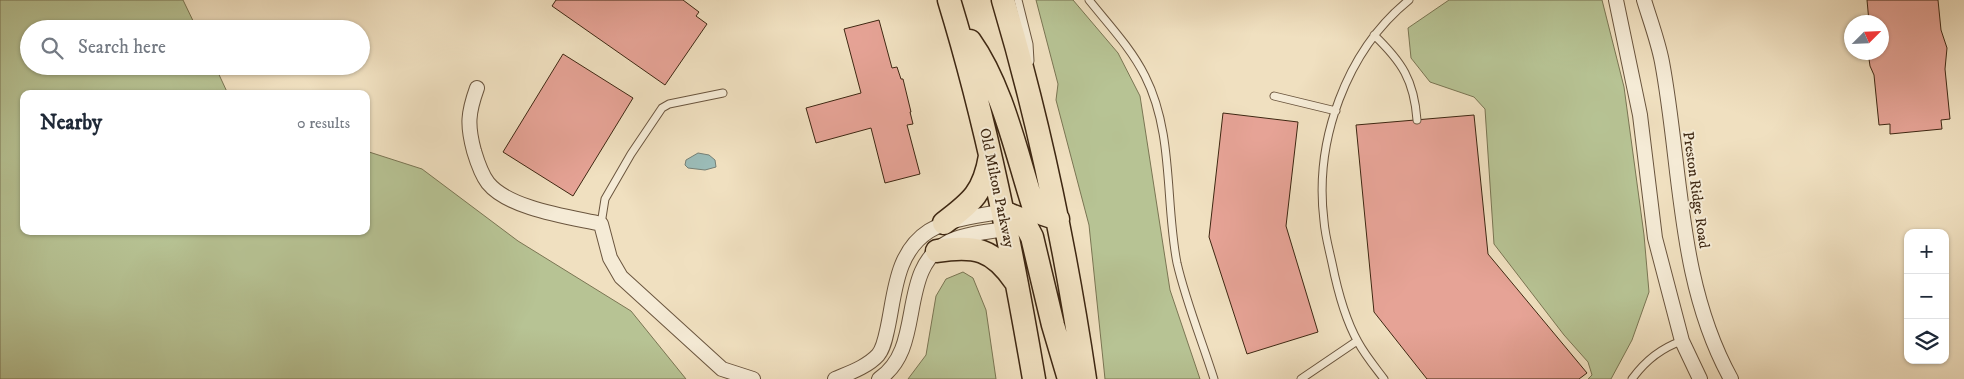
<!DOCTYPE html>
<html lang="en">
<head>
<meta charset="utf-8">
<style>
  :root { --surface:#fff; --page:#f6f6f7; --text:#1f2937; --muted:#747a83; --line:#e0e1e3 }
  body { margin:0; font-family:"IM FELL DW Pica",serif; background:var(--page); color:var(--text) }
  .controls { position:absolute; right:15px; bottom:15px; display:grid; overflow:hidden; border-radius:10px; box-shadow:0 1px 4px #0004 }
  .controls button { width:45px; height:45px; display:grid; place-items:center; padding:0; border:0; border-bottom:1px solid var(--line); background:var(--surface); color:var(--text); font:25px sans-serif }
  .compass { position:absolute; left:1844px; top:15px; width:45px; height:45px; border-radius:50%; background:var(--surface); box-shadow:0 1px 4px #0004; rotate:66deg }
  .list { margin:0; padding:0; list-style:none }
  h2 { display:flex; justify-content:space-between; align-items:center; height:65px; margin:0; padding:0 20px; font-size:21px }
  h2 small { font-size:16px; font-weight:400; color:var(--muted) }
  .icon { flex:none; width:28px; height:28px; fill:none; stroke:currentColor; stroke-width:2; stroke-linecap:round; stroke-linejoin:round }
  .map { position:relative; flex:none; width:1964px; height:379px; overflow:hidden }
  .search { position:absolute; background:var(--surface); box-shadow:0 1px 4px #0004; left:20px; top:20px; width:350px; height:55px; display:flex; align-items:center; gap:12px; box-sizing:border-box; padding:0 18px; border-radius:28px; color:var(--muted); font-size:19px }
  .panel { position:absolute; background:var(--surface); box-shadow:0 1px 4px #0004; left:20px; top:90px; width:350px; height:145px; border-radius:10px }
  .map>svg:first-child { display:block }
</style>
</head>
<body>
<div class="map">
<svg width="1964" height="379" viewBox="0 0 1964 379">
  <rect width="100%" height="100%" fill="#f0e0c0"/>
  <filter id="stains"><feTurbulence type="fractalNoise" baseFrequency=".004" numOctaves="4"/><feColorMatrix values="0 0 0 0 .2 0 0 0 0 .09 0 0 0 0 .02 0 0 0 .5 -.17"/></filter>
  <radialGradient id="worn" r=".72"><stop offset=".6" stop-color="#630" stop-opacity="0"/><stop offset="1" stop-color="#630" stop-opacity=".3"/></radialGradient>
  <path fill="#b7c394" stroke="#7a7553" d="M0,0H183L197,29H29V66H215L228,94H24V231H366V151L422,169L518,241L631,311L686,379H0Z
    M1036,0H1073L1118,53L1140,96L1170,290L1200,379H1105L1089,225L1056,100L1058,84Z
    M1449,0H1602L1624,87L1644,235L1649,292L1632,340L1611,379H1588L1592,375L1588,362L1564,335L1494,244L1485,109L1474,97L1430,82L1411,58L1408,28Z
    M963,272L973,278L986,310L996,379H908L926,355L936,296L946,279Z"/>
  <path fill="#9bbcb8" stroke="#768076" d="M698,153L709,155L715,160L716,167L705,170L688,168L685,165L686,160Z"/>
  <path fill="#e6a396" stroke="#3e2712" d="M556,0H683L699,12L696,16L707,24L665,85L552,6Z
    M1867,0H1938L1941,30L1947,48L1945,69L1950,119L1941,120L1942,129L1890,134V124L1879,125L1874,75L1870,66L1868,52H1882V22H1869Z
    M879,20L892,68L897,67L901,79H903L911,112H910L913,124L907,125L920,174L885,183L871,128L816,143L806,108L861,93L844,29Z
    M563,54L633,98L573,196L503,152Z
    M1223,113L1298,122L1286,226L1318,332L1247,354L1209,237Z
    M1474,115L1488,254L1587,373L1579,379H1427L1374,312L1356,125Z"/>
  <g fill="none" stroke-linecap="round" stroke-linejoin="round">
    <defs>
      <path id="service" d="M1018,0L1029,44L1030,61
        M1089,0C1109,25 1131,48 1145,76C1174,133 1165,202 1177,263C1186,302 1202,341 1214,379
        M1374,35C1402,62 1414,80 1417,120
        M1274,96L1336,111
        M601,224L605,199L631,154L662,108L669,104L723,93
        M1301,379L1357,341
        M1384,379C1375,367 1365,355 1358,342C1345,319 1337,288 1332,263C1329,249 1325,235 1324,221C1314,141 1346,51 1409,0
        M1632,379C1645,361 1661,348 1682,341"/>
      <path id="minor" d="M1616,0L1640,115L1655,238L1682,341L1700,379
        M1644,0C1650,20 1658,41 1662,62C1682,169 1677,281 1731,379
        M477,88C468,113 467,125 474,151C477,161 481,174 488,183C509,209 570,217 601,224L610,258L621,277L722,369L753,379
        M835,379C849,373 867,367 878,355C884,348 886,335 888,326C895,293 896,252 929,231C952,217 983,216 1009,210
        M879,379C927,347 895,269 950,241C967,233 993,231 1013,228"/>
      <path id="trunk" d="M949,0C987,124 1012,251 1034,379
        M1003,0C1040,124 1066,251 1085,379
        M970,41C1002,86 1016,152 1033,205L1043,214L1058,219
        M1003,212L1023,220L1032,237L1053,325L1069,379
        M944,223C972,202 984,192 990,156
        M937,251C975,245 993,249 1015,281"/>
    </defs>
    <use href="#service" stroke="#6a553e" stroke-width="9"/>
    <use href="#minor" stroke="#6a553e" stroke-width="16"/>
    <use href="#trunk" stroke="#3e2712" stroke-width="25"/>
    <use href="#service" stroke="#f5ebd6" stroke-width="7"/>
    <use href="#minor" stroke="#f5ebd6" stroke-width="14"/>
    <use href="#trunk" stroke="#f0e0c0" stroke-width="22"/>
  </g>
  <g text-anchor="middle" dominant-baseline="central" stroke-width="4" stroke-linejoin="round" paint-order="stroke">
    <g font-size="15" fill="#3e2712" stroke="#f5ebd6">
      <text transform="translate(997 188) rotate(78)">Old Milton Parkway</text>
      <text transform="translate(1696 190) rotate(82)">Preston Ridge Road</text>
    </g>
  </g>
  <rect width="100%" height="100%" filter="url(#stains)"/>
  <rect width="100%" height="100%" fill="url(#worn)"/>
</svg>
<div class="controls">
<button>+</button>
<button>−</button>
<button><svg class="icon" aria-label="layers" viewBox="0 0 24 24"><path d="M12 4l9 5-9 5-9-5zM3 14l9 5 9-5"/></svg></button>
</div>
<svg class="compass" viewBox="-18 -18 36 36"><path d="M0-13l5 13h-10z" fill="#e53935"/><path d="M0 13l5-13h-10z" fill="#747a83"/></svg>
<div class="search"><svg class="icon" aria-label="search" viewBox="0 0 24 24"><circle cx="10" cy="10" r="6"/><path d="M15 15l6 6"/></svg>Search here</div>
<section class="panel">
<h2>Nearby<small>0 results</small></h2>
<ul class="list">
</ul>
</section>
</div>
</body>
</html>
